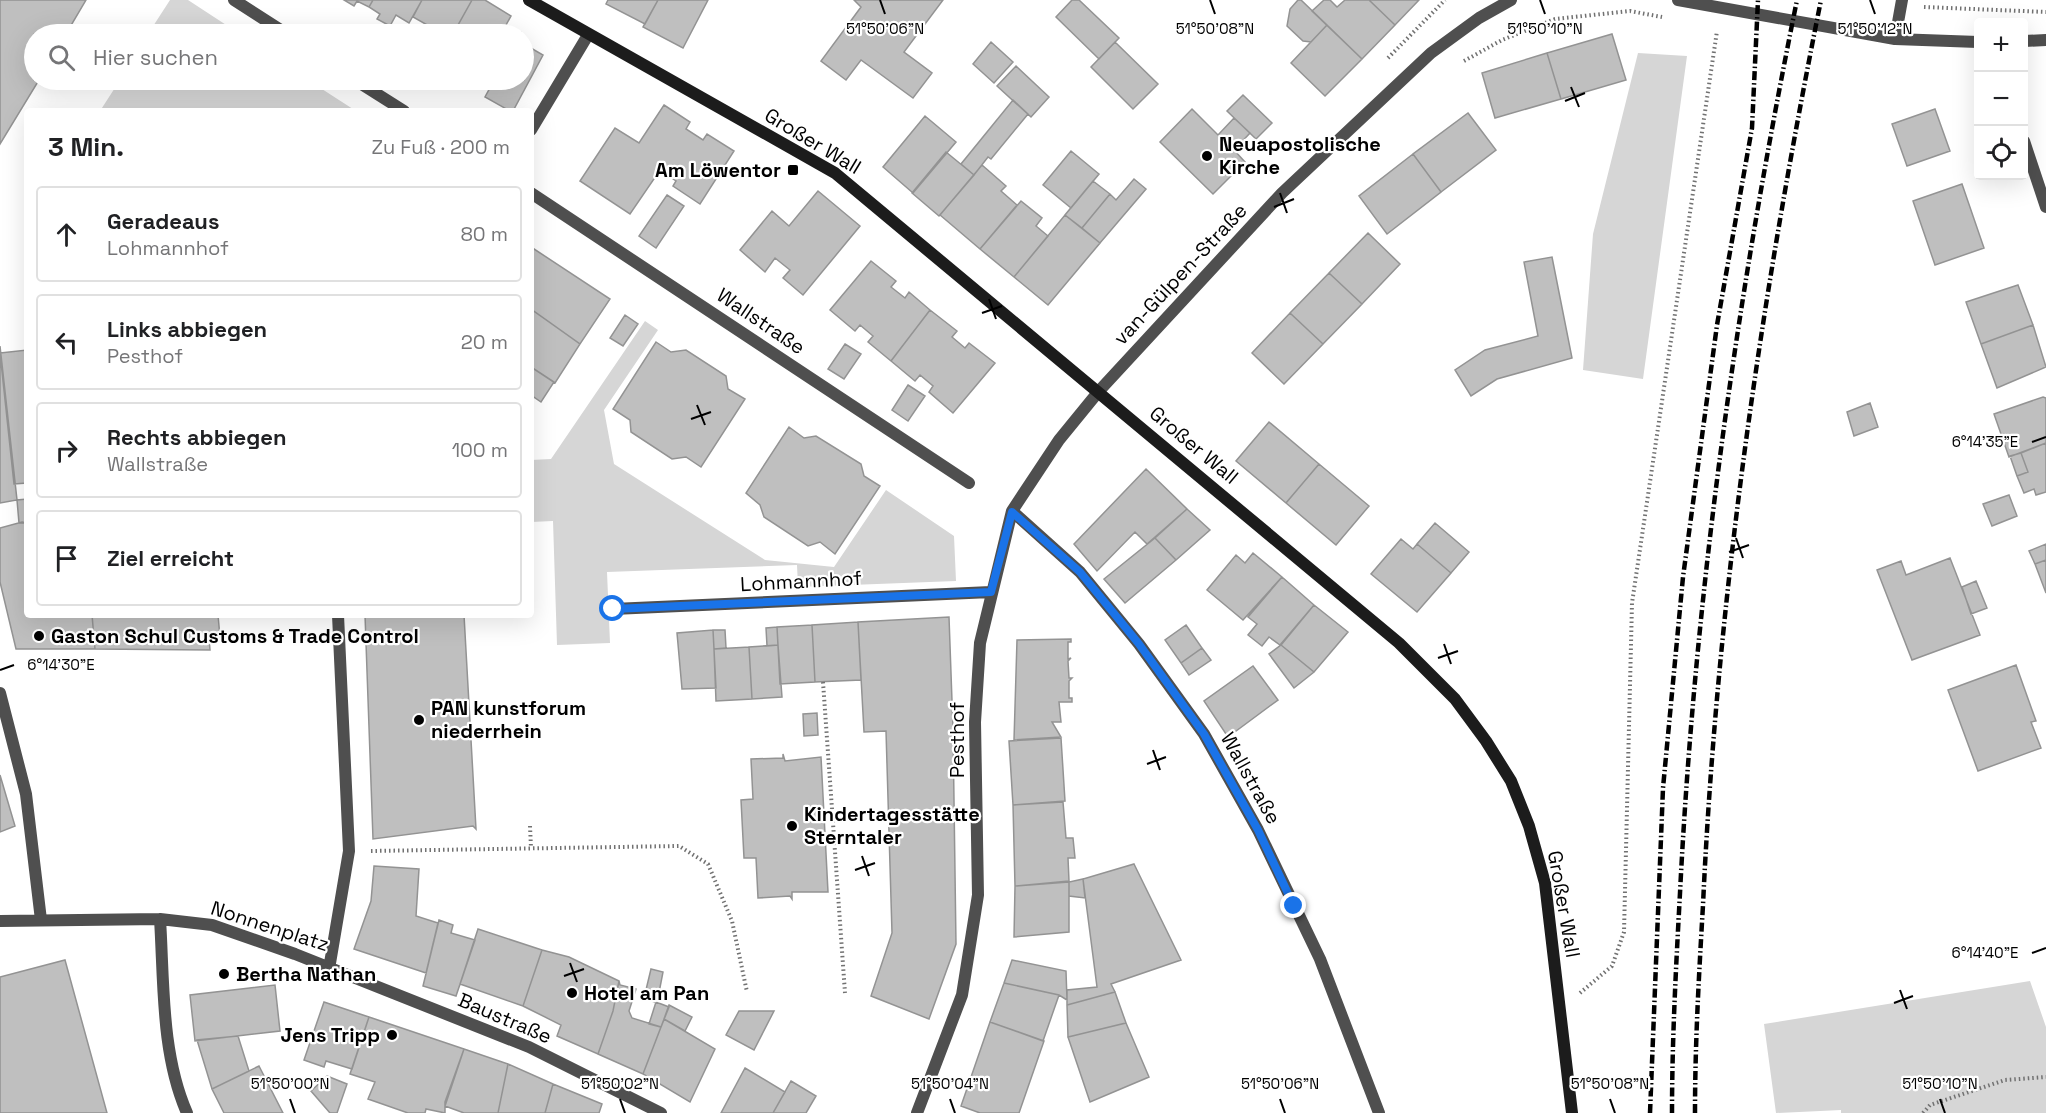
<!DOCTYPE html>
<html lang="de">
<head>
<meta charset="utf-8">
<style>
  :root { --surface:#fff; --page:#f2f2f2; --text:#202124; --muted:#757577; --line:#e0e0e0 }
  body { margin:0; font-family:"Space Grotesk",sans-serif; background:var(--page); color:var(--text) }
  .controls { position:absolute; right:18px; top:18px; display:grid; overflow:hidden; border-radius:6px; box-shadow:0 6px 24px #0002 }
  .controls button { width:54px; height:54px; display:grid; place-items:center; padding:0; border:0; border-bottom:2px solid var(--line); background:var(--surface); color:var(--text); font:30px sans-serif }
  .stop { position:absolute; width:18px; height:18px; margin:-14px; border:4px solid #1a73e8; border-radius:50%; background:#fff }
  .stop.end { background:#1a73e8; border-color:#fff; box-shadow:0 2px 6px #0008 }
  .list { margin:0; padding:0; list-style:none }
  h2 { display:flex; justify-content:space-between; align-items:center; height:78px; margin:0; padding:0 24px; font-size:26px }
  h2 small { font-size:20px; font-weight:400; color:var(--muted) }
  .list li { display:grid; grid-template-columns:39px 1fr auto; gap:18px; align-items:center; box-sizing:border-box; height:96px; margin:0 12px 12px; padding:0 12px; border:2px solid var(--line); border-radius:6px }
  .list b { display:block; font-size:22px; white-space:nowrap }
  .list p { margin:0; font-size:20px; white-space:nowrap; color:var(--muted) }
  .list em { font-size:20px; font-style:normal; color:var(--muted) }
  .icon { flex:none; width:33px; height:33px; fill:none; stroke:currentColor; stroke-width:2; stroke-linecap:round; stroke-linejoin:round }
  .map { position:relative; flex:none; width:2046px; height:1113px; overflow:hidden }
  .search { position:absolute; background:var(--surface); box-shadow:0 6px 24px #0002; left:24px; top:24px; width:510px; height:66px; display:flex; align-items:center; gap:15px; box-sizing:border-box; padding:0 21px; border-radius:33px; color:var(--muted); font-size:22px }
  .panel { position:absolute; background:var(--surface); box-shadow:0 6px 24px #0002; left:24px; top:108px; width:510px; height:510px; border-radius:6px }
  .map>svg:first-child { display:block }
</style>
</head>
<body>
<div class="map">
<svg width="2046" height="1113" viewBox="0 0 2046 1113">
  <rect width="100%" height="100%" fill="#fff"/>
  <path fill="#d6d6d6" d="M170,0H188L240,34H148Z
    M1638,53L1687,56L1643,379L1583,370L1593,234Z
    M120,80H308L356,111H100Z
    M645,321L658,330L604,410L614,464L765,560L834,567L886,490L954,536L956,581L798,587L797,565L607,572L610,643L557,645L553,521L531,522V460L551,459Z
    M2030,981L2046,1027V1113H1841V1110L1776,1113L1764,1024Z"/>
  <path fill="#bfbfbf" stroke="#939393" stroke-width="1.5" d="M0,0H86L66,34L58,29L55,34H34V80H39L0,144Z
    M344,0H373L369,7L357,1L354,6Z
    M373,0H422L409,23L396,15L390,26L377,19L380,14L369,7Z
    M422,0H472L453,34H443L413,17Z
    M472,0H485L511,16L501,34H453Z
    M608,0H658L645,24L606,4Z
    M658,0H708L683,48L643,27Z
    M854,0H943L904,52L932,73L913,98L861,60L846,80L821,61L861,7Z
    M1072,0H1079L1119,38L1099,59L1056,17Z
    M1298,0H1301L1327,25L1311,42L1303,41L1287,26L1290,9Z
    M1324,0H1330L1337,7L1345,0H1369L1395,25L1362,59L1312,11Z
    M1369,0H1419L1395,25Z
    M506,25L521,32L520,34L503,32Z
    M1327,25L1362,59L1325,96L1291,63Z
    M1612,34L1626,80L1561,99L1547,53Z
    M991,42L1013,62L994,83L973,64Z
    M1115,42L1158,84L1133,109L1091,67Z
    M524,44L543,55L513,111H510L485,97L492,84L484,80H524Z
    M1547,53L1561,99L1495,118L1482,73Z
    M1016,66L1049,97L1031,117L997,86Z
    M1243,95L1272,123L1256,139L1227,111Z
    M1013,100L1028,114L991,159L988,157L974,175L961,164Z
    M664,105L690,122L686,129L703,140L707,134L734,151L700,204L673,186L676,181L660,170L630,214L580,181L615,128L639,143Z
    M1192,109L1218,135L1234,118L1250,133L1234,150L1245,162L1213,194L1160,142Z
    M1935,109L1950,151L1907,166L1892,124Z
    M1468,113L1496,150L1441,192L1413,154Z
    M925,116L956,142L913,193L883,167Z
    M1071,151L1099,174L1071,208L1043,185Z
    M946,152L974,175L939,216L912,193Z
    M1413,154L1441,192L1387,234L1359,196Z
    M982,165L1006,186L1001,191L1017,205L980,249L940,215Z
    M1134,179L1146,189L1100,243L1082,228L1110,194L1116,200Z
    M1093,181L1110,194L1082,228L1065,215Z
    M1962,184L1984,248L1935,265L1913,201Z
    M818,191L860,226L803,295L783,278L790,270L775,258L765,272L740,250L772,211L789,226Z
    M667,195L684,206L656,248L639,236Z
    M1021,201L1042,218L1036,226L1048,236L1014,277L980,249Z
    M1065,215L1100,243L1048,305L1014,277Z
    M1368,233L1400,264L1362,304L1329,273Z
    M531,247L610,299L580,344L531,309Z
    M1552,257L1572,358L1497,379L1471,396L1455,370L1485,350L1538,336L1524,262Z
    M871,261L896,281L891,287L905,298L909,292L930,310L891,361L868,342L873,336L860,325L855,331L830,310Z
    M1329,273L1362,304L1323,344L1290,313Z
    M2018,285L2033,325L1981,344L1966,302Z
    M531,309L580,344L555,383L531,367Z
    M930,310L957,331L952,337L965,348L969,343L995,363L953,413L929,392L933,386L920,375L915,381L891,361Z
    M1290,313L1323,344L1284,384L1252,353Z
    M625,315L638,324L623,346L610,338Z
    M2033,325L2046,367L1997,388L1981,344Z
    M656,342L671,352L686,350L726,376L728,389L745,399L701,467L686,457L672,459L631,432L630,420L613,409Z
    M845,344L861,354L844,379L828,369Z
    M0,346L17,500L0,503Z
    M27,350V483L14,484L0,353Z
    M531,367L554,382L541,402L531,395Z
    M908,385L925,396L908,421L892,410Z
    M2043,397L2046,398V443L2009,457L1994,414Z
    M1870,403L1878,427L1854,436L1847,412Z
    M1269,422L1319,464L1286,503L1236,461Z
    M789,427L804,438L816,436L861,464L864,476L880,486L835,554L820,542L808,546L764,517L760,505L746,493Z
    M2046,443V492L2036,495L2034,489L2024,493L2017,476L2028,472L2021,453Z
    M2021,453L2028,472L2017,476L2010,456Z
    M1319,464L1369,506L1336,545L1286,503Z
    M1146,469L1187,509L1147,544L1135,532L1097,571L1074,544Z
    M2009,495L2017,516L1992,526L1983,504Z
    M27,499V523H19L17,500Z
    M1187,509L1210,530L1176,560L1155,538Z
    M22,522L27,523V615H92L95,649H16L0,582V528Z
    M1435,523L1469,552L1451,573L1417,544Z
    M1155,538L1176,560L1125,603L1104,579Z
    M1401,539L1413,549L1417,544L1451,573L1417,612L1371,574Z
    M2046,544V560L2035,564L2029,551Z
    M1253,553L1282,577L1243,620L1207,590L1236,555L1245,563Z
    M1950,558L1980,635L1912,660L1877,570L1901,561L1906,575Z
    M2046,560V593L2035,564Z
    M1282,577L1314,605L1280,645L1269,637L1262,646L1248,635L1257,624L1248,617Z
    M1976,581L1987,608L1971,614L1962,587Z
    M1314,605L1348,632L1314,672L1281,645Z
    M92,615H218L220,637L209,638L210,650L95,649Z
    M365,615H464L476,829L473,826L373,839Z
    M949,617L953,729L956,944L929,1019L871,996L892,933L886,731L864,732L858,622Z
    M858,622L861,680L815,682L812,625Z
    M812,625L815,682L780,684L777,627Z
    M1186,625L1202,648L1181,663L1165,640Z
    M777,627L778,645L767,646L766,628Z
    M713,630L716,688L682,689L677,633Z
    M713,630H725L726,648L714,649Z
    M1071,639V642H1068V659L1071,658L1068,661L1069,678H1072L1069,681V698H1072V702H1059L1061,722H1052L1061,737L1014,740L1017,640Z
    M778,645L782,697L752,699L749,647Z
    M1281,645L1314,672L1294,688L1269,654Z
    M749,647L752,699L716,701L714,649Z
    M1202,648L1211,660L1189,675L1181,663Z
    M2016,665L2036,721L2031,722L2041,748L1978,771L1948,690Z
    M1253,666L1278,700L1228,737L1204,701Z
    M817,713L818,735L804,736L803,714Z
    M1061,738L1065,801L1013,805L1009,741Z
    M783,754L785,761L821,757L828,892H792V899L790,896L758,898L756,858H744L741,800L753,799L751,759L783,758Z
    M0,775L15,826L0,832Z
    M1063,802L1066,838H1073L1075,858H1068L1069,881L1015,886L1013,805Z
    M1134,864L1181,960L1111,984L1115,992L1067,1005V990L1097,987L1083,879Z
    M374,866L419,869L416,916L438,923L426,973L354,949L371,901Z
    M1083,879L1085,898L1069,896V882Z
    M1069,882V932L1014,937L1015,886Z
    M439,920L453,925L451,933L475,940L456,996L423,986Z
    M478,929L542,950L523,1006L460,984Z
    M542,950L569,957L619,981L613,1011L598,1054L557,1036L561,1025L523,1006Z
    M65,960L107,1113H0V977Z
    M1012,960L1066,971L1067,1000L1059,995L1004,983Z
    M651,969L663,972L657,1003L644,998Z
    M619,981L620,985L636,989L629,1011L632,1018L661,1027L643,1074L598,1054L613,1011Z
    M1004,983L1059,995L1043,1041L990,1022Z
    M275,985L280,1031L195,1041L190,995Z
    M1115,992L1126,1023L1068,1037L1067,1005Z
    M324,1002L369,1017L352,1069L326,1061L324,1067L304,1060Z
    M656,1002L669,1007L661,1027L649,1024Z
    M669,1005L692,1017L685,1031L664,1019Z
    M739,1011H774L754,1050L726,1035Z
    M369,1017L464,1049L445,1102V1113L426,1109L425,1113H408L368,1099L375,1082L350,1074Z
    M664,1019L715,1049L690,1102L643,1074Z
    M990,1022L1044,1041L1019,1113H980L961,1106Z
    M1126,1023L1149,1077L1090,1102L1068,1037Z
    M238,1036L249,1071L212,1089L197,1040Z
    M464,1049L508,1064L498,1113H464L445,1106Z
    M508,1064L553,1084L545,1113H498Z
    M259,1066L283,1113H224L212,1089Z
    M745,1068L785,1092L773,1113H721Z
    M327,1076L347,1084L337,1113H330L311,1091Z
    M791,1081L816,1096L806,1113H773Z
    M553,1084L602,1104L599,1113H545Z"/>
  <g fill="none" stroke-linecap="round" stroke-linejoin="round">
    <path stroke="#717171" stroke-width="4" stroke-dasharray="1.5 3" stroke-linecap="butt" d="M1924,7L2046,12
      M1388,58L1445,0
      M1464,61L1502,40L1555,19L1630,11L1662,17
      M823,682L845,993
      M530,826L531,848
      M371,851L679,846L708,864L732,921L747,992
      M1580,993L1612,966L1624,932L1632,603L1717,31
      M1923,1113L1930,1105L2005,1080L2046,1077"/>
    <path stroke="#4f4f4f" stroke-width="12" d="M234,0L287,34
      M1678,0L1895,39L1978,42
      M1895,39L1902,0
      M2024,41L2046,40
      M355,80L404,111
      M531,130L588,35
      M2024,141L2046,207
      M531,193L969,483
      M1012,511L1080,572L1139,644L1204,734L1258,830L1320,959L1379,1113
      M613,609L991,592
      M0,693L26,794L41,920
      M160,919C164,982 161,1054 187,1113
      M0,921L160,919L212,925L295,954L529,1047L661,1113
      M329,969L349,851L338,615
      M917,1113L962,995L978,895L975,722L980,643L1012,511L1059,440L1099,391L1282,193L1431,53L1479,18L1511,0"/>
    <path stroke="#1c1c1c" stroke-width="12" d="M529,0L835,173L1399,643L1455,699L1486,741L1511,781L1529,826L1545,883L1572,1113"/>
    <path stroke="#000" stroke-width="4.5" stroke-dasharray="9 3 1.5 3" stroke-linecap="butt" d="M1650,1113L1663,788L1683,577L1717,325L1752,128L1758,0
      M1672,1113C1672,1040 1676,967 1680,893C1695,593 1737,295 1797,0
      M1695,1113C1695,1043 1699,974 1703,905C1717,601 1761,298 1821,0"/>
  </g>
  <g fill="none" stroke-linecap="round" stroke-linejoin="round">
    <path stroke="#1a73e8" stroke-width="8" d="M613,609L991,592L1012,512L1080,572L1139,644L1204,734L1258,830L1294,906"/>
  </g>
  <path fill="none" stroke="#000" stroke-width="2" d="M880,0L885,14M1210,0L1215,14M1540,0L1545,14M1870,0L1875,14M1571,87L1579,107M1565,101L1585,93M1280,193L1287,213M1274,207L1294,199M989,299L996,319M982,313L1002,306M697,405L705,425M691,419L711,412M2032,442L2046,437M1736,538L1743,558M1729,552L1749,545M1444,644L1451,664M1438,658L1458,651M0,670L14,665M1153,750L1160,770M1147,764L1166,757M862,856L869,876M855,870L875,863M2032,953L2046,948M570,963L577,982M564,976L584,969M1900,990L1907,1009M1894,1003L1913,996M290,1099L295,1113M620,1099L625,1113M950,1099L955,1113M1280,1099L1285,1113M1610,1099L1615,1113M1940,1099L1945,1113"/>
  <g fill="#000" stroke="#fff" stroke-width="2">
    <circle cx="1207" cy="156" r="6"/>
    <rect x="787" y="164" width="12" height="12" rx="3"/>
    <circle cx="39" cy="636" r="6"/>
    <circle cx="419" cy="720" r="6"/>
    <circle cx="792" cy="826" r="6"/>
    <circle cx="224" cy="974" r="6"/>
    <circle cx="572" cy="993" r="6"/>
    <circle cx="392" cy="1035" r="6"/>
  </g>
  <g text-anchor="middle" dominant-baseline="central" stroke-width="4.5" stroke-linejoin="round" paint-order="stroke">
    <g font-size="20" fill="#000" stroke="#fff">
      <text transform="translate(813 141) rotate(31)">Großer Wall</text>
      <text transform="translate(1180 274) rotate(-47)">van-Gülpen-Straße</text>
      <text transform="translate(761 321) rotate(34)">Wallstraße</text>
      <text transform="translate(1194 445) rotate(40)">Großer Wall</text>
      <text transform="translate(801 581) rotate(-3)">Lohmannhof</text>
      <text transform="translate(957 740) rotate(-90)">Pesthof</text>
      <text transform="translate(1251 778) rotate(61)">Wallstraße</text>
      <text transform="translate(1564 904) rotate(80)">Großer Wall</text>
      <text transform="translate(270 926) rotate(18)">Nonnenplatz</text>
      <text transform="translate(505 1018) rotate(23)">Baustraße</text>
    </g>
    <g font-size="20" font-weight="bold" fill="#000" stroke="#fff" text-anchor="start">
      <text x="1219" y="144">Neuapostolische<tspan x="1219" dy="23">Kirche</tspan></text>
      <text x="781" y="170" text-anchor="end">Am Löwentor</text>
      <text x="51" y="636">Gaston Schul Customs &amp; Trade Control</text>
      <text x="431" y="708">PAN kunstforum<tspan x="431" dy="23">niederrhein</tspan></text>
      <text x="804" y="814">Kindertagesstätte<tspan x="804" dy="23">Sterntaler</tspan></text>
      <text x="236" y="974">Bertha Nathan</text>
      <text x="584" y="993">Hotel am Pan</text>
      <text x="380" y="1035" text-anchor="end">Jens Tripp</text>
    </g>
  </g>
  <g font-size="15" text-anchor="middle" fill="#000" stroke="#fff" stroke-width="4.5" stroke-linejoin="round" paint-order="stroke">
    <text x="885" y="34">51°50'06"N</text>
    <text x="1215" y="34">51°50'08"N</text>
    <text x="1545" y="34">51°50'10"N</text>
    <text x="1875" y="34">51°50'12"N</text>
    <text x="1985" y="447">6°14'35"E</text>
    <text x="61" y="670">6°14'30"E</text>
    <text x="1985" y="958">6°14'40"E</text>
    <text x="290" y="1089">51°50'00"N</text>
    <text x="620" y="1089">51°50'02"N</text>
    <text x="950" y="1089">51°50'04"N</text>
    <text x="1280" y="1089">51°50'06"N</text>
    <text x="1610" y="1089">51°50'08"N</text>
    <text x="1940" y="1089">51°50'10"N</text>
  </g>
</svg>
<div class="controls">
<button>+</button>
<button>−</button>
<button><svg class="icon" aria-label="locate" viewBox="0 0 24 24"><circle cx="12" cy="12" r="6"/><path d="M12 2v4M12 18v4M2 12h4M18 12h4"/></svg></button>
</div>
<div class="stop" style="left:613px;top:609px"></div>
<div class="stop end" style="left:1294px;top:906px"></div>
<div class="search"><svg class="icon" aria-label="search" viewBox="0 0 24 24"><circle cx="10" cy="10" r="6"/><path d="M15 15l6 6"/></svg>Hier suchen</div>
<section class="panel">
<h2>3 Min.<small>Zu Fuß · 200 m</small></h2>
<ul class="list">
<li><svg class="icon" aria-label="ahead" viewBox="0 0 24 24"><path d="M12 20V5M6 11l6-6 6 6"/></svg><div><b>Geradeaus</b><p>Lohmannhof</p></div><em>80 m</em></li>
<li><svg class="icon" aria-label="left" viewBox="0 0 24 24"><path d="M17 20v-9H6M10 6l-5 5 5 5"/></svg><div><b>Links abbiegen</b><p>Pesthof</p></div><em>20 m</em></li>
<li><svg class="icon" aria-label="right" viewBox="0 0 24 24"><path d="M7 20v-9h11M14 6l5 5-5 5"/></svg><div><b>Rechts abbiegen</b><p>Wallstraße</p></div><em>100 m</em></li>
<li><svg class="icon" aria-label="arrive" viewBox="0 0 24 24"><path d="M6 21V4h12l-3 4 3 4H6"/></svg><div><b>Ziel erreicht</b></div></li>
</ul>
</section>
</div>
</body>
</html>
